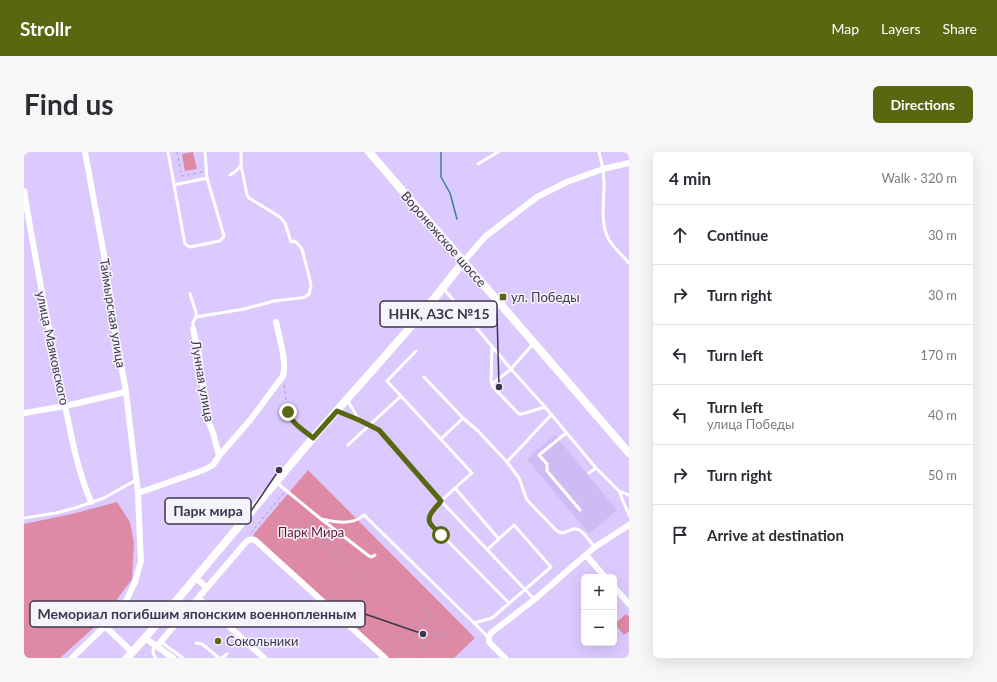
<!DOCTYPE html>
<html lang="en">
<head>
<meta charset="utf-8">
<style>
  :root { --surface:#fff; --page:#f7f7f7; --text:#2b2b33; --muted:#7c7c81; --line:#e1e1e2; --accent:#586811 }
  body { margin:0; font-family:Lato,sans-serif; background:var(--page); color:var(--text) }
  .controls { position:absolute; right:12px; bottom:12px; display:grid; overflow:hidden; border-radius:6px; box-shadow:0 4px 16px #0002 }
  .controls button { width:36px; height:36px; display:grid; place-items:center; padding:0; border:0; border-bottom:1px solid var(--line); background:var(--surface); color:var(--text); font:20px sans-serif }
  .stop { position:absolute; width:12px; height:12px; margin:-9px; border:3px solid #586811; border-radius:50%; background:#fff }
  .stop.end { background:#586811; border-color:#fff; box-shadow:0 1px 4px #0008 }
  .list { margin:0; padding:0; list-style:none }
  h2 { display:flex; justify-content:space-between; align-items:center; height:52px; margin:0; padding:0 16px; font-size:17px }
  h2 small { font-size:13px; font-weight:400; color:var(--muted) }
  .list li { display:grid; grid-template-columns:26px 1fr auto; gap:12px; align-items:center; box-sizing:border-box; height:60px; padding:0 16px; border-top:1px solid var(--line) }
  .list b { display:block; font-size:15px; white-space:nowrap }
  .list p { margin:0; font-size:13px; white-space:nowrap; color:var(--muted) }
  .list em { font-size:13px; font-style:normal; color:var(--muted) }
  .icon { flex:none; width:22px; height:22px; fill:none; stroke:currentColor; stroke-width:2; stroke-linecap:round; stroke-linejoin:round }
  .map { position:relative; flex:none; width:605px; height:506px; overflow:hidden; border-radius:6px }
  header { display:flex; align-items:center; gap:24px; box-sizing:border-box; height:56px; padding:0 20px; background:var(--accent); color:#fff }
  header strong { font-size:19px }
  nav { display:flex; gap:22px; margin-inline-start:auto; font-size:14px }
  .intro { display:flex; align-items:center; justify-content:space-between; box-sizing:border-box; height:96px; padding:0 24px }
  h1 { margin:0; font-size:28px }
  .button { padding:10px 18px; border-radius:6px; background:var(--accent); color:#fff; font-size:14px; font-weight:700 }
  main { display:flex; gap:24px; padding:0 24px }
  aside { flex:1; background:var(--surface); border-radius:6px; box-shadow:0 4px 16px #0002 }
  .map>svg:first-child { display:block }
</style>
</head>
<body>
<header>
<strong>Strollr</strong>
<nav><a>Map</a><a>Layers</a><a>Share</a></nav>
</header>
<div class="intro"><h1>Find us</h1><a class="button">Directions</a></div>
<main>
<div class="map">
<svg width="605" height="506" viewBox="0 0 605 506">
  <rect width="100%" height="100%" fill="#dccaff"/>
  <path fill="#cebbf4" d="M531,283L593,358L565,382L503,307Z"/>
  <path fill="#de8aa4" d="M169,0L173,17L161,19L158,2Z
    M284,318L451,486L430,506H365L229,383Z
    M93,350L106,370L110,391L108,427L77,469L36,506H0V372L52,361Z
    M602,462L605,465V479L600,483L591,472Z"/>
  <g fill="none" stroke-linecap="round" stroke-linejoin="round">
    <path stroke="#3979aa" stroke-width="1.5" d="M417,0V25L426,41L433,67"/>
    <path stroke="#a99ac6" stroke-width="1" stroke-dasharray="3 3" stroke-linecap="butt" d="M153,0L157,22L158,24L179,20
      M260,233C262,245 262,262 271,271C274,275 279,278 284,281
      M260,341L253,349L399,482
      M285,370L344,423
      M278,378L337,432
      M227,381L253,349
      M288,387L295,379
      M298,396L305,388
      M307,404L314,396
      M317,413L324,405
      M350,421L365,405
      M327,422L334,414
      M374,459L373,471L371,483L372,488L377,493L381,499L385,503
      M400,472L404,458
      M390 482a10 10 0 1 1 20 0a10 10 0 1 1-20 0Z
      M410,481L423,482
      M379,488L390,483
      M399,502L401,491
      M392,506L374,483L405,456L425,481L395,506"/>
    <path stroke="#fff" stroke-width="3" d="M144,0L161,92L166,95L196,89L200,84L183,26L181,0
      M575,0C578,11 580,22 580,33C580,51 576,72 585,88C590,96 599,104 605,111
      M454,12L474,0
      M206,23L212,19L217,13V0
      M150,33L183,26
      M419,136L487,217L521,255L572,316L595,339L605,343
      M166,142L172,160V165
      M169,177V170L172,165L220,157L250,149L276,146L281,145L285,142L287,134L286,128L278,97L273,91L270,89L267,90L261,71L256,65L225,46L223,43L217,13
      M468,195L467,229L469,235L495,262H498L521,255
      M392,199L363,229L448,321L431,336
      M400,225L439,266L417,287
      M468,232L487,217L509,192
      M324,249L335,268
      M313,259L335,268L355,278L417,349C412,356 405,361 405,370L485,451
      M439,266L454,279L483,310L527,263
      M542,281L515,303L523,312V319L556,358
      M324,293L377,244
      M483,310L495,326L503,348L533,379C542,385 547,373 555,378C561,381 566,390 571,395
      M565,321L572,316
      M253,331L297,367L345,404L348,405L351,403
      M595,339L605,363
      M0,366L32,361L51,356L80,346L112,328
      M297,367C311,370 328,374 340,363L450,471L468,466L527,415L490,373L464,397
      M475,387L431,336L417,349L510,447
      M450,471L464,485
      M137,490L159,506
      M172,491L178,492L195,506
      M131,493C128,498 128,501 132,506
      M198,506L203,502"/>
    <path stroke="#fff" stroke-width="6" d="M0,39C11,106 24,173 38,239C46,276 52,315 67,350
      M439,110L462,84L513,45L543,30L579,17L605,11
      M169,177L175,202L183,265L190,284L195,304
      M0,261L41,254L102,240
      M114,341L180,318L189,313L195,304L227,267L259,224C263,210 255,184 252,170
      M562,403L581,425
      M172,426L183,436
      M590,435L605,452
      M174,446L240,506
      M81,474L108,500
      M121,486L149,506
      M133,494L222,390C225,387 228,387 231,388L361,506
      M48,506L81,474L102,449L111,430L117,409L116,390L114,341L102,240L90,172L80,103L61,0
      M481,506L465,490V485L467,481L511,447L571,395L605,373"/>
    <path stroke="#fff" stroke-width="8" d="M345,0L605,301
      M103,506L121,486C177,420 232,353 288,287C339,228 392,172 439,110"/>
  </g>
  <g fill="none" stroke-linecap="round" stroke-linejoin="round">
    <path stroke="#586811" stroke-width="5" d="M264,260C268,272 280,278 289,286L313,259L335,268L355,278L417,349C413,355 402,363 406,371C408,375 414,379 417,383"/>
  </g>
  <g fill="#586811" stroke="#f6f4fb" stroke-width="1.5">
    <rect x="475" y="141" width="8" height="8" rx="2"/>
    <circle cx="194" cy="489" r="4"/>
  </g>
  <g text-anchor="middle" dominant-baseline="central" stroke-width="3" stroke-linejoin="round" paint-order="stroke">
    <g font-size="13" fill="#3e354e" stroke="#f6f4fb">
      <text transform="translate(420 87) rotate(49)">Воронежское шоссе</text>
      <text transform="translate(89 161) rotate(81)">Таймырская улица</text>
      <text transform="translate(29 196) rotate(78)">улица Маяковского</text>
      <text transform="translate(179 229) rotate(80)">Лунная улица</text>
    </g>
    <g font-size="13" fill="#3e354e" stroke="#f6f4fb" text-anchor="start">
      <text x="487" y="145">ул. Победы</text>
      <text x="202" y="489">Сокольники</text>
    </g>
    <g font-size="13" fill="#611635" stroke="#f6f4fb">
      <text x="287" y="380">Парк Мира</text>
    </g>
  </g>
  <path fill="none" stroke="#3e354e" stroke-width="1.5" d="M475 235L473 162M255 318L227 359M399 482L341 462"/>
  <g fill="#3e354e" stroke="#f6f4fb" stroke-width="1.5">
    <circle cx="475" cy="235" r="4"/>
    <circle cx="255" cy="318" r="4"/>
    <circle cx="399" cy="482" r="4"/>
  </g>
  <g fill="#f6f4fb" stroke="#3e354e" stroke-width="1.5">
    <rect x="356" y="149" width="117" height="26" rx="4"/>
    <rect x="141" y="346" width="86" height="26" rx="4"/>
    <rect x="6" y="449" width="335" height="26" rx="4"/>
  </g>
  <g font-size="14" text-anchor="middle" font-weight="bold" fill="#3e354e">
    <text x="415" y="167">ННК, АЗС №15</text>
    <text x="184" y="364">Парк мира</text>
    <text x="173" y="467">Мемориал погибшим японским военнопленным</text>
  </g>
</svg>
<div class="controls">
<button>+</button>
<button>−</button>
</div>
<div class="stop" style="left:417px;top:383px"></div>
<div class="stop end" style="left:264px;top:260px"></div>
</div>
<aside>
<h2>4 min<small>Walk · 320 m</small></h2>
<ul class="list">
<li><svg class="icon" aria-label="ahead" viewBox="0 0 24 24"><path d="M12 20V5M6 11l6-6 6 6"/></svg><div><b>Continue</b></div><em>30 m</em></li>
<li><svg class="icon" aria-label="right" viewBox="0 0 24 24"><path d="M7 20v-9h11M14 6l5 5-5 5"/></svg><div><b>Turn right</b></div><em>30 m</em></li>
<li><svg class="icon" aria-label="left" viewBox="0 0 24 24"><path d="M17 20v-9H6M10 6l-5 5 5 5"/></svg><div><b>Turn left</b></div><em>170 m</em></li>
<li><svg class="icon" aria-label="left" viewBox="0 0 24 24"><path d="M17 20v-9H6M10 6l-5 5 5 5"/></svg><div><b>Turn left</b><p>улица Победы</p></div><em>40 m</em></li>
<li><svg class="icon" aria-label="right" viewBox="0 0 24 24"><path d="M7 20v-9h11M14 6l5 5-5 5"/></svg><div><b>Turn right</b></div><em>50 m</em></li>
<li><svg class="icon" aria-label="arrive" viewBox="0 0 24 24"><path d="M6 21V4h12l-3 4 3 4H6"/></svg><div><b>Arrive at destination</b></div></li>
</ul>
</aside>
</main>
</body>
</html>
